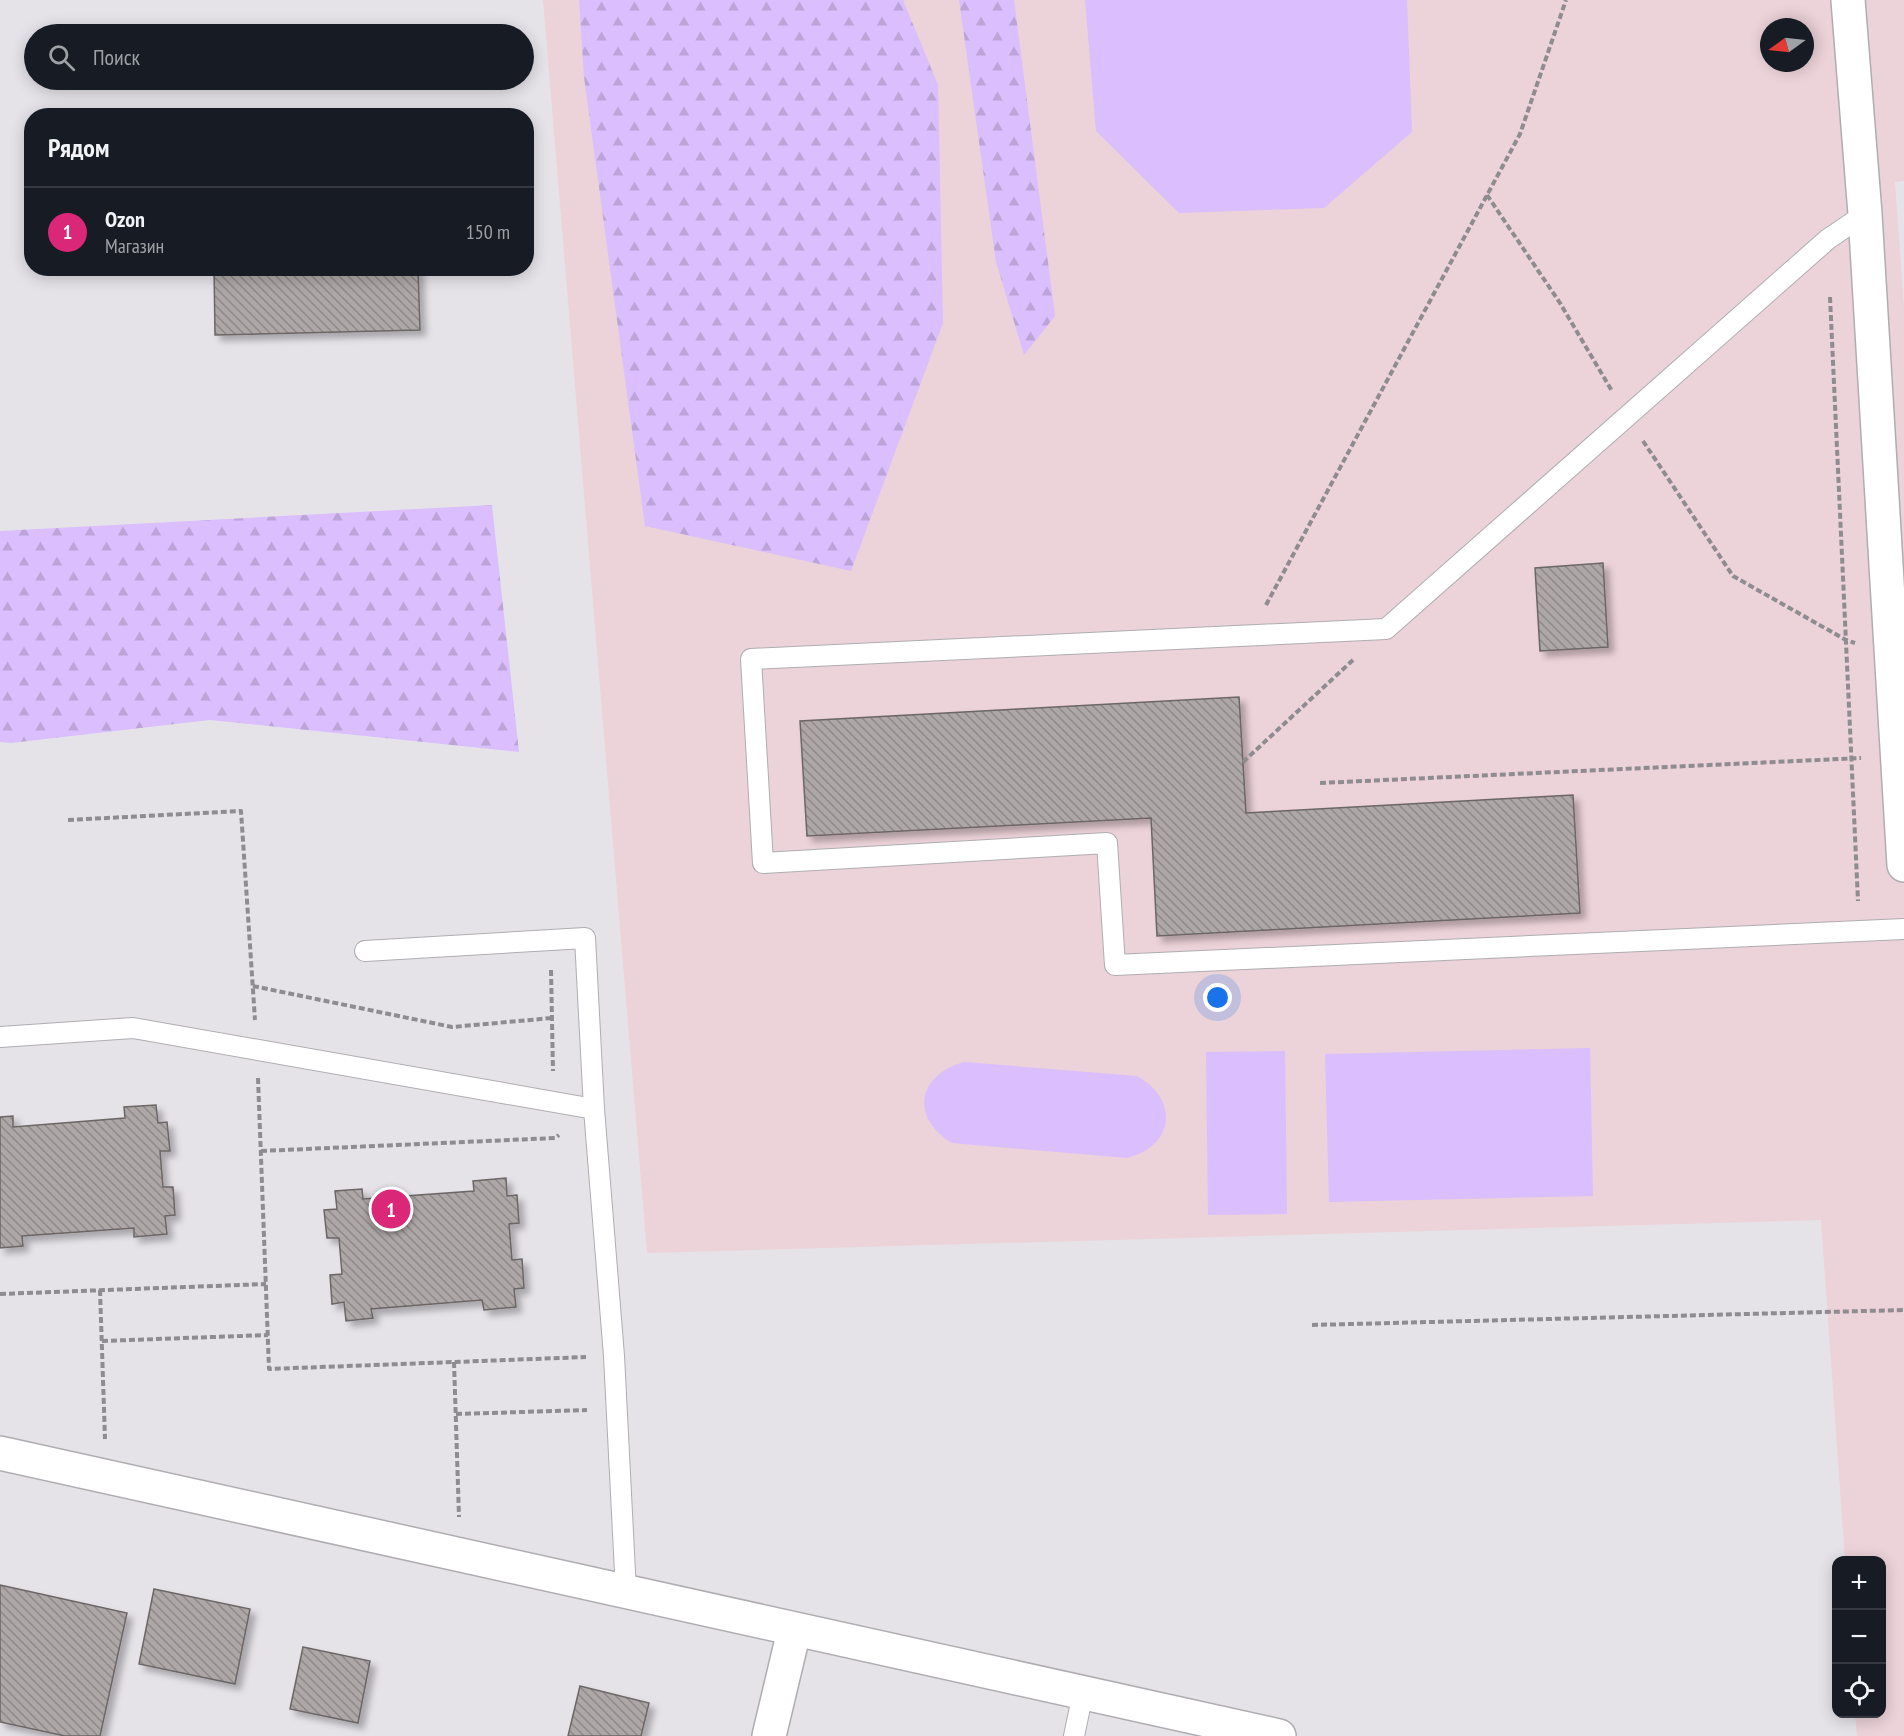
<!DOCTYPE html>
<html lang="ru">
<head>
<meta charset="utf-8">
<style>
  :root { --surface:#171b24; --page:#20242c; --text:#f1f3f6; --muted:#9ea1a6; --line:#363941; --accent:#db2777 }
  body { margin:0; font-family:"PT Sans Narrow",sans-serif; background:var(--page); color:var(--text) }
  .controls { position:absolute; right:18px; bottom:18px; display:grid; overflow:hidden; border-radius:12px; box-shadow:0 3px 15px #0003 }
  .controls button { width:54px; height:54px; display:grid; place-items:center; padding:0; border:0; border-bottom:2px solid var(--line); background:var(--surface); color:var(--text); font:30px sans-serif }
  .compass { position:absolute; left:1760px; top:18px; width:54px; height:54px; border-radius:50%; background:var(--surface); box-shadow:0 3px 15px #0003; rotate:255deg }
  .you { position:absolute; left:1218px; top:998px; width:21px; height:21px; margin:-15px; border:4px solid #fff; border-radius:50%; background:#1a73e8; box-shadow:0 0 0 9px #1a73e833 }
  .badge { display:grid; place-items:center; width:39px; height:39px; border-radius:50%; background:var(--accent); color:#fff; font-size:20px; font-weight:700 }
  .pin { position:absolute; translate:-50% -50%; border:3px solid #fff; box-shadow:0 2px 6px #0006 }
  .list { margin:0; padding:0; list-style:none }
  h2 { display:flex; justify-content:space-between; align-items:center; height:78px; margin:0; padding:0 24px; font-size:26px }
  h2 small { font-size:20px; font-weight:400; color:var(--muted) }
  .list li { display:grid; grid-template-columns:39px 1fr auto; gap:18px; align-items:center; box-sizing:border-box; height:90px; padding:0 24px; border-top:2px solid var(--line) }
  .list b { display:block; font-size:22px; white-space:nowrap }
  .list p { margin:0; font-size:20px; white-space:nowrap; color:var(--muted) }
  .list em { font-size:20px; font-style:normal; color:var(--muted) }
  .icon { flex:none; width:33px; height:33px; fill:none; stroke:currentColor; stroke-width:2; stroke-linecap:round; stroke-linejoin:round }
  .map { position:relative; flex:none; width:1904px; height:1736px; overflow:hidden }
  .search { position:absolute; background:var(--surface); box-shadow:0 3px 15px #0003; left:24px; top:24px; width:510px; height:66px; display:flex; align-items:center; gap:15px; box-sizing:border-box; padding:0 21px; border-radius:33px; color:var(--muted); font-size:22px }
  .panel { position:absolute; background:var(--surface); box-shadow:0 3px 15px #0003; left:24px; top:108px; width:510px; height:168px; border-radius:24px }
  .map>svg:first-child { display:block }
</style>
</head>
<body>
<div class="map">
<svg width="1904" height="1736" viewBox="0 0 1904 1736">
  <defs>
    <pattern id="forest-firs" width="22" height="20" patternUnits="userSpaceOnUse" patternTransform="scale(1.5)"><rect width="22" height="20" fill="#dabefd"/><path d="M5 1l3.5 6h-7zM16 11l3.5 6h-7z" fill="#bca4d9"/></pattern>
    <pattern id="building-back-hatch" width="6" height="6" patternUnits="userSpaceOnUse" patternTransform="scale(1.5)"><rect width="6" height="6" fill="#aea7a7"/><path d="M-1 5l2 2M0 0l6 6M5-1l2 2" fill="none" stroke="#8e8989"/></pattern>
    <filter id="shadow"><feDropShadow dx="5.5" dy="5.5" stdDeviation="3" flood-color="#0004"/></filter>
  </defs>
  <rect width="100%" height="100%" fill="#e5e3e8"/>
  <path fill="#ecd2d9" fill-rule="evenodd" d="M543,0H1904V181L1895,182L1904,307V1736H1857L1855,1714H1882V1560H1845L1821,1220L647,1253ZM1769,27H1805V63H1769Z"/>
  <path fill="url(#forest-firs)" d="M579,0H903L938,85L943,323L851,571L645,526L584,77Z
    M959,0H1014L1055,316L1024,355L996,262Z
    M492,505L519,752L210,720L11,743L0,742V531Z"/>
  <path fill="#dabefd" d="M1085,0H1407L1412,132L1324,208L1179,213L1096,131Z
    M1590,1048L1593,1196L1329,1202L1325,1054Z
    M1285,1051L1287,1214L1208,1215L1206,1052Z
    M964,1062L1137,1076C1179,1099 1175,1146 1127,1158L952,1143C910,1118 917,1075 964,1062Z"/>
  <path fill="url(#building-back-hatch)" stroke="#6c6666" stroke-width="1.5" filter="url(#shadow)" d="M214,268H418L420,330L215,335Z
    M1603,563L1608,647L1540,651L1535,568Z
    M1239,697L1246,813L1573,795L1580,913L1157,936L1151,818L807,836L800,721Z
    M156,1105L158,1123L167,1122L170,1151H160L163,1187H173L175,1215L165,1216L167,1234L134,1237V1228L22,1236L23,1246L0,1248V1117L13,1116V1127L125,1118L124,1107Z
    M506,1178L507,1196L517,1195L519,1223L509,1224L512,1260L522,1259L524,1288L514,1289L516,1307L484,1310L482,1300L371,1309L373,1318L346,1321L344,1302L332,1304L330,1275L342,1274L339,1238H327L324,1210L337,1209L335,1191L362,1189L363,1199L474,1191L473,1181Z
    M0,1585L127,1613L100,1736H65L0,1722Z
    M154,1589L250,1609L235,1684L139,1664Z
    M303,1647L370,1661L358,1723L290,1709Z
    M580,1686L649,1703L641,1736H568Z"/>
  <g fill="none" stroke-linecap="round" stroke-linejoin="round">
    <defs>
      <path id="lane" d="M1865,214L1828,239L1386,629L751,659L763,863L1107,843L1115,965L1904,929
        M365,951L585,938L594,1109
        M0,1037L133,1028L594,1109L614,1356L626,1592
        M1074,1736L1083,1693"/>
      <path id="street" d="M1848,0L1865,214L1904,865
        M0,1453L1279,1736
        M769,1736L794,1631"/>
    </defs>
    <use href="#lane" stroke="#afadb2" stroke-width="22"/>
    <use href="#street" stroke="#afadb2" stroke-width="36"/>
    <path stroke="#8e8c90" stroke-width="4" stroke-dasharray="6 3" stroke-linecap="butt" d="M1487,195L1560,303L1612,391
      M1830,297L1858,901
      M1643,441L1733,576L1846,640L1855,643
      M1266,605L1520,134L1566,0
      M1243,762L1353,660
      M1320,783L1861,758
      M68,820L241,811L255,1020
      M551,970L553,1071
      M253,986L452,1027L552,1018
      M258,1078L269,1369L586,1357
      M261,1151L555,1138L559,1135
      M100,1290L105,1439
      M0,1294L266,1284
      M1312,1325L1904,1310
      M102,1341L268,1335
      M454,1362L459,1517
      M456,1414L587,1410"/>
    <use href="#lane" stroke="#fff" stroke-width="20"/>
    <use href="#street" stroke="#fff" stroke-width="33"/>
  </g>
</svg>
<div class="controls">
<button>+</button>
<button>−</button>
<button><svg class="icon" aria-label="locate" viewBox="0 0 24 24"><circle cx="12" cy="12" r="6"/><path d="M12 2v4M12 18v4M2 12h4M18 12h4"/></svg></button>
</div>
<svg class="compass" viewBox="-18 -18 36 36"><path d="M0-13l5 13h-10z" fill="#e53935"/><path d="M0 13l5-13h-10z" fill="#9ea1a6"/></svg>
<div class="you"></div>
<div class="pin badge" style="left:391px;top:1209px">1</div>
<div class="search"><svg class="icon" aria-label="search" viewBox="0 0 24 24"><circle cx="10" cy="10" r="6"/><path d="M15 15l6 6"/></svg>Поиск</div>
<section class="panel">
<h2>Рядом<small></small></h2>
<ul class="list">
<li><span class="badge">1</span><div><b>Ozon</b><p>Магазин</p></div><em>150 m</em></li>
</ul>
</section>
</div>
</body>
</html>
